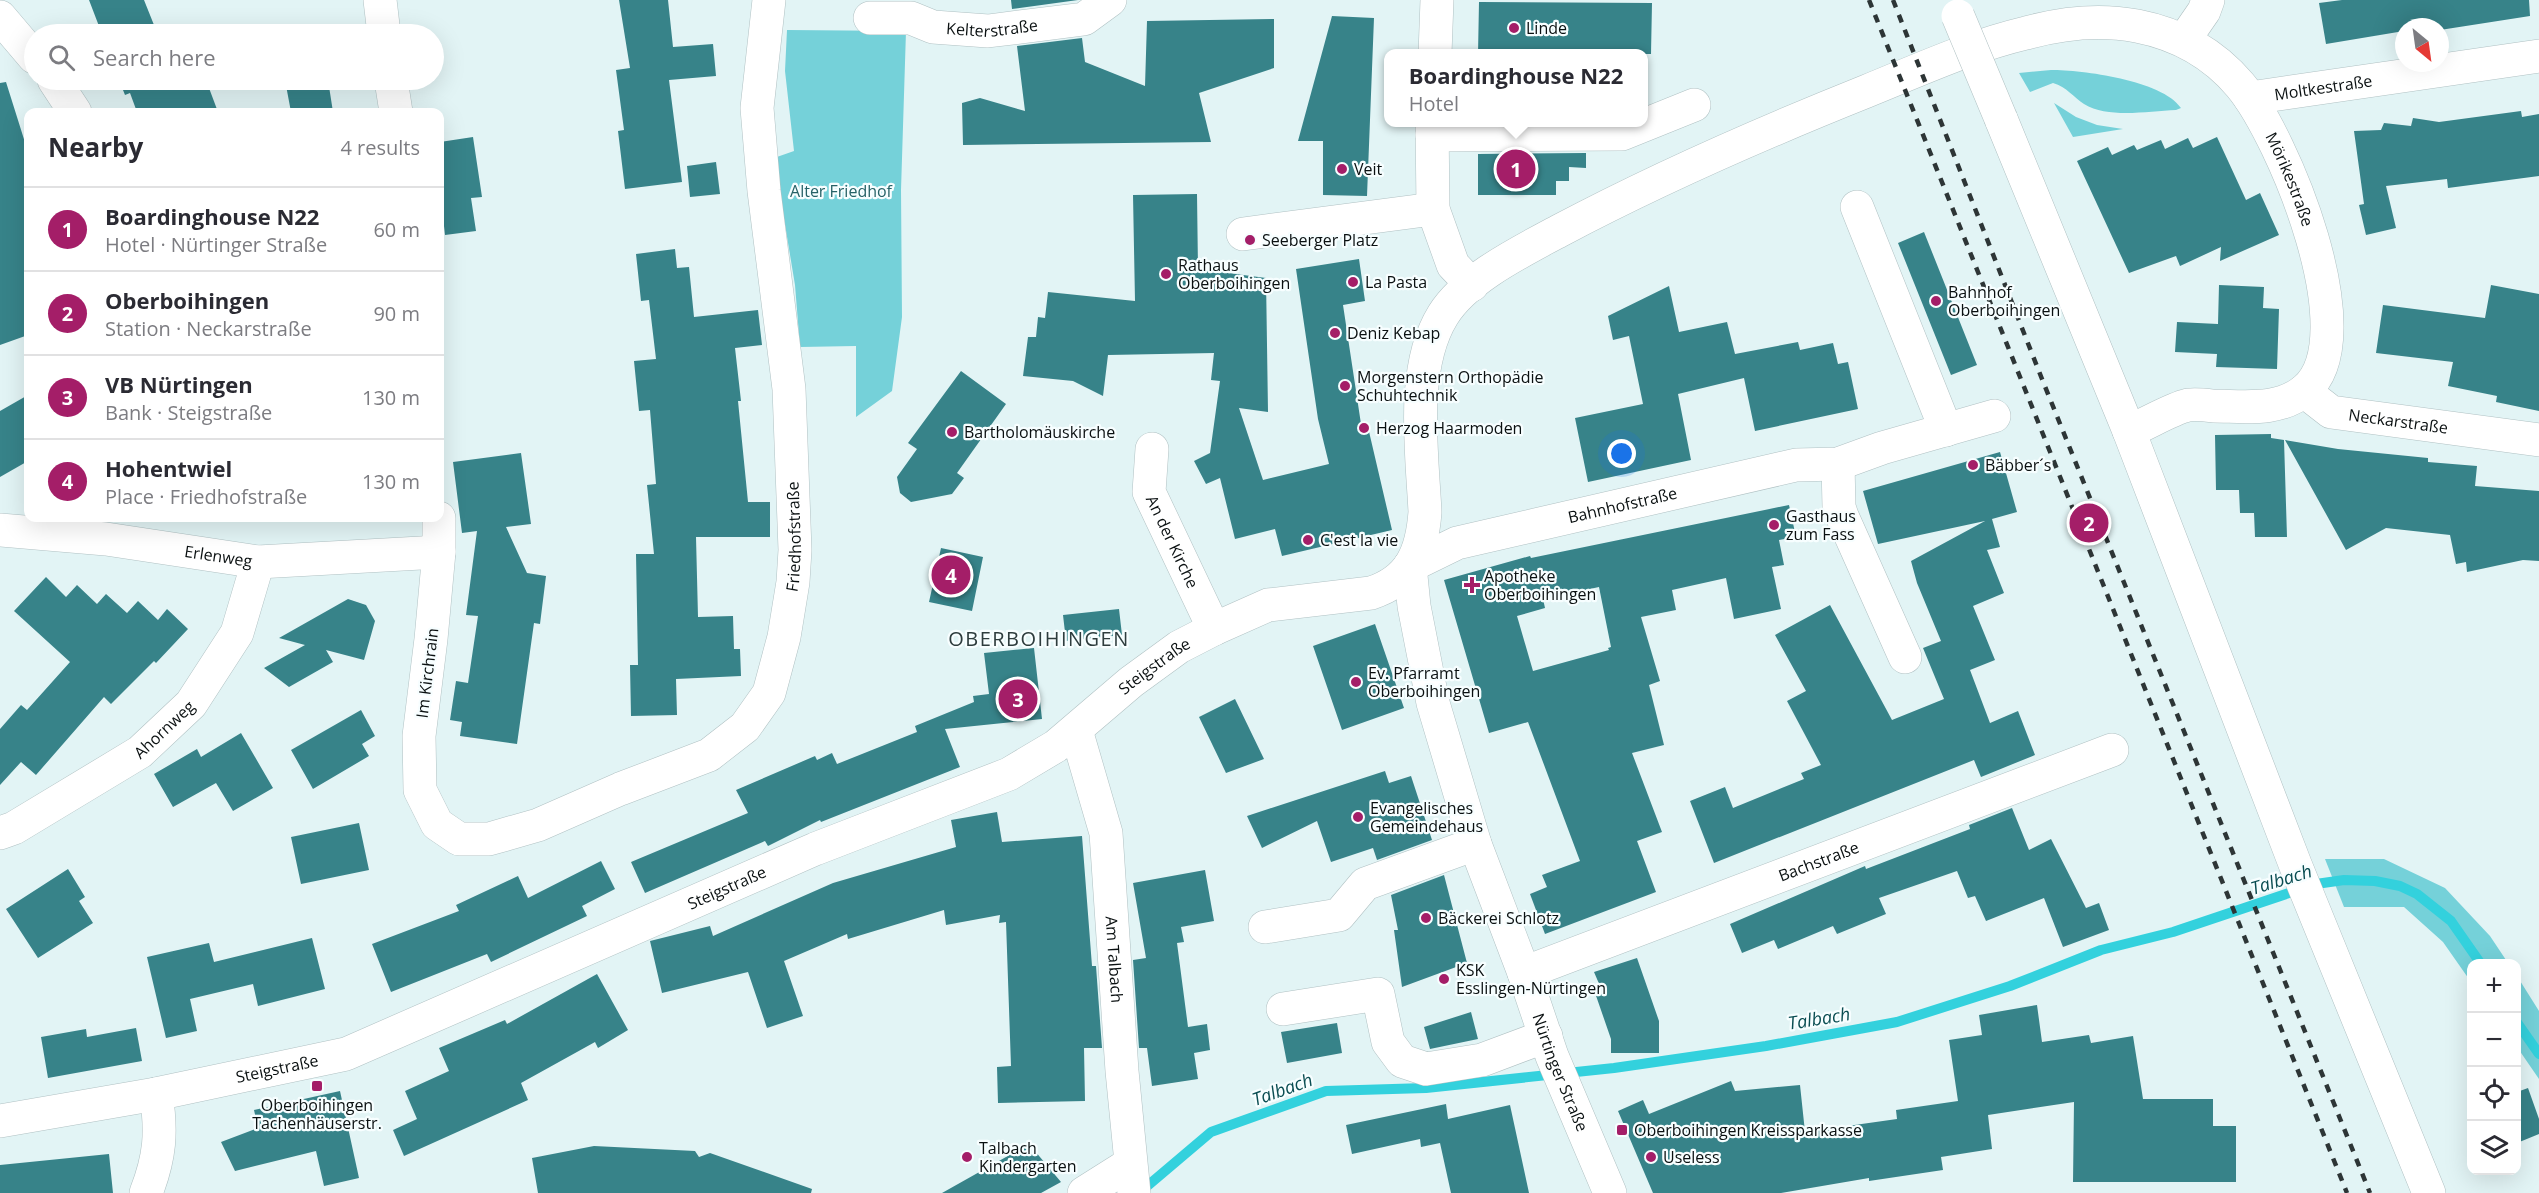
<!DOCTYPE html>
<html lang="en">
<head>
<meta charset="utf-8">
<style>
  :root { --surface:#fff; --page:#f7f7f7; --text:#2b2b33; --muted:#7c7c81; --line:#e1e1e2; --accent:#a41e68 }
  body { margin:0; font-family:"Open Sans",sans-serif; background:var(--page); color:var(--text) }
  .controls { position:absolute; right:18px; bottom:18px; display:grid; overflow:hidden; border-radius:12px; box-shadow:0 6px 24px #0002 }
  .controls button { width:54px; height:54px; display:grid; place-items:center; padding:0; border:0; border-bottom:2px solid var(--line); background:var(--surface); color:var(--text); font:30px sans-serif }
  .compass { position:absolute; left:2395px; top:18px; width:54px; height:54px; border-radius:50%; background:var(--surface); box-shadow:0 6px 24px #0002; rotate:151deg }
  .you { position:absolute; left:1622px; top:454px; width:21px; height:21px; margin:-15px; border:4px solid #fff; border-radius:50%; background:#1a73e8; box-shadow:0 0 0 9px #1a73e833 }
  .badge { display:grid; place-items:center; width:39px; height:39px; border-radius:50%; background:var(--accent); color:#fff; font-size:20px; font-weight:700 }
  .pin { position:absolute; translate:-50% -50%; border:3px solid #fff; box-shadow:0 2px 6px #0006 }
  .popup { position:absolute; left:1384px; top:49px; width:264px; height:78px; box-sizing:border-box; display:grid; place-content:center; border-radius:12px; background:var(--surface); filter:drop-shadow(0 2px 4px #0005); font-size:20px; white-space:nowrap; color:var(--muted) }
  .popup b { font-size:22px; color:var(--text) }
  .popup::after { content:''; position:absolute; left:50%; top:100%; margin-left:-12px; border:12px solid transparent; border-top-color:var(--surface) }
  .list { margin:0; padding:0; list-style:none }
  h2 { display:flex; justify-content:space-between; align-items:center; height:78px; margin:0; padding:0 24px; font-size:26px }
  h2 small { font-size:20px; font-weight:400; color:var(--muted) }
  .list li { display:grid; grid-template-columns:39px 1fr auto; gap:18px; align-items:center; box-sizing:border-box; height:84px; padding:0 24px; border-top:2px solid var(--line) }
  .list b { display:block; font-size:22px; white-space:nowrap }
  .list p { margin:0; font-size:20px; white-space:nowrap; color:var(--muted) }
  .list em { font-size:20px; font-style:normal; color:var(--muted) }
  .icon { flex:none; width:33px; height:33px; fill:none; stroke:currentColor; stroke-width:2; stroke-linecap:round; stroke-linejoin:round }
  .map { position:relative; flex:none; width:2539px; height:1193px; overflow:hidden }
  .search { position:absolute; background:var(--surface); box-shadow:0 6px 24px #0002; left:24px; top:24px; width:420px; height:66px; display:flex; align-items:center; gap:15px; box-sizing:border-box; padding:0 21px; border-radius:33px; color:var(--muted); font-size:22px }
  .panel { position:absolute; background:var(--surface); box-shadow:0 6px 24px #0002; left:24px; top:108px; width:420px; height:414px; border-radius:12px }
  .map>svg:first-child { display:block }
</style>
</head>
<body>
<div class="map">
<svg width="2539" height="1193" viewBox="0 0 2539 1193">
  <rect width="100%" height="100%" fill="#e2f4f5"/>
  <path fill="#75d1d9" d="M787,30L906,31L901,190L902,317L892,391L856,417V346L800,347L795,285L774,158L794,151L785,71Z
    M2051,70C2082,70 2162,80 2181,108L2176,110C2148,111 2109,119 2084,104C2073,97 2067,87 2053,83L2030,92L2019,73Z
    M2054,103L2076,117L2097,125L2123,129L2073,137Z
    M2325,859H2384L2445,888L2490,936L2508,963L2472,964L2471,982L2443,942L2404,907H2344Z
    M2517,976L2539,1011V1079L2517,1047Z"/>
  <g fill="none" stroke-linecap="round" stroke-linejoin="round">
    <path stroke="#33d1dd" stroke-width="10" d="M2516,1021L2539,1054
      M1139,1193L1211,1132L1326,1091L1426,1088L1614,1068L1766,1046L1897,1022L2010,986L2101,950L2173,932L2316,884L2344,880L2375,881L2400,886L2417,894L2451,921L2481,964"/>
  </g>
  <path fill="#378389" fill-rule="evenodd" d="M89,0H144L156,30L146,34H102Z
    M619,0H668L673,47L713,44L716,76L669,80L682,182L625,189L618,131L624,130L616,70L630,68Z
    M1011,0H1078L1012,9Z
    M2342,0H2529L2530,16L2440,30V25L2404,27V31L2326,44L2319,3Z
    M1479,2L1652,3L1651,54H1478Z
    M1332,16L1374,18L1367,196L1323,195V141H1298Z
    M1274,19V68L1199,93L1211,142L963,145L962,103L980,98L1025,111L1017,46L1082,38L1085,62L1145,86L1147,21Z
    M119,80H206L218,112H137L130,93L125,95Z
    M285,80H328L333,112H291Z
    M6,82L28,152V335L0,345V83Z
    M2521,111L2522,117L2539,114V176L2448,188L2447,179L2386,186L2396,228L2366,235L2359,205L2364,204L2354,131L2381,130L2384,123L2411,126L2413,118L2439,122Z
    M473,137L482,197L471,198L476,231L445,235L440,190V142Z
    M2217,137L2246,200L2260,193L2279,235L2220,261L2221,247L2180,266L2176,256L2129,273L2077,161L2108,147L2112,155L2134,145L2137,150L2161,140L2165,149L2188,138L2193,148Z
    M1586,153V168L1569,167V181H1556V195H1478V154Z
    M716,162L720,194L690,197L687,166Z
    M1197,194L1198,269L1266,278L1268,412L1239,408L1263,480L1329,464L1318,419L1296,269L1359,259L1365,301L1343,305L1361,424L1367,423L1392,530L1282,556L1275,529L1235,539L1220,478L1206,484L1194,461L1210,453L1220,381L1211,380L1214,353L1108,355L1103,396L1073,381L1023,376L1028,337H1036L1038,317L1045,318L1048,292L1135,301L1133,195Z
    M1924,232L1977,365L1951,375L1898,243Z
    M675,249L677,268L689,267L694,317L758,310L762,345L735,348L741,401H738L748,502H770V537H696L698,617L733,616L734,649H740L741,676L676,679L677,715L631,716L630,665H638L636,554H654L647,485L656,484L650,410L639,411L634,361L656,359L649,300L641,301L636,254Z
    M2219,285L2264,287L2263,308L2279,309L2277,369L2216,367L2217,354L2175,352L2177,322L2218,324Z
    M2491,285L2539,294V411L2496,402L2497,396L2448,386L2453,362L2376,353L2383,305L2485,318Z
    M1669,286L1679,332L1727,322L1735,354L1798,342L1800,350L1833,343L1838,364L1848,362L1858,409L1755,431L1744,378L1678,394L1691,460L1588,482L1575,418L1643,404L1629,336L1613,340L1608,316Z
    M961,371L1006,404L957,473L964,478L952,494L911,502L900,493L897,477L917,449L908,443Z
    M28,395V461L0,477V411Z
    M2271,434V438L2284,440L2287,537H2255L2254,513H2240L2239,490H2216L2215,435Z
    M2285,440L2338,449L2428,458V462L2477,466L2475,486L2539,491V561L2523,560L2467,572L2466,562L2456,564L2450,535L2386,528L2346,550Z
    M2000,452L2017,512L1992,519L2000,547L1987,550L2004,593L1973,606L1995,660L1970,670L1990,723L2018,711L2035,755L1981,777L1974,760L1714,863L1690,801L1725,787L1733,808L1804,779L1801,773L1821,765L1787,701L1806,691L1775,635L1830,605L1892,720L1944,699L1923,648L1941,641L1917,583L1911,561L1985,521L1878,544L1863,491Z
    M521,453L531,524L506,527L527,573L546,576L540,624L534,623L517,744L460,736L462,722L450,720L456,681L468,683L478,616L466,615L477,531L462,533L453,462Z
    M1789,505L1796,537L1779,540L1784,565L1772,567L1781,609L1734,619L1726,578L1672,590L1676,610L1641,617L1660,681L1649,685L1664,745L1632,753L1662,832L1637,841L1656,892L1545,934L1530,894L1547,887L1542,875L1580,861L1528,722L1489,733L1444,580L1530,556L1531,558ZM1599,587L1611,647L1608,648L1609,650L1533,671L1517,616L1545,608L1543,599Z
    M941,548L983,557L972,611L929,602Z
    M46,577L66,597L77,585L97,604L106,594L127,613L138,601L158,620L167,609L188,629L156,663L154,661L111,704L104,697L36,775L21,762L0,785V729L21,705L27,710L70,662L14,611Z
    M348,599L366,605L375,621L364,660L326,650L333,662L289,687L264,668L305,645L279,638Z
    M1119,609L1122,635L1066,641L1063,615Z
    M1375,624L1404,708L1342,730L1313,646Z
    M1034,648L1042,719L945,729L960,767L821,822L820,820L768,846L765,841L645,893L631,862L748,813L736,790L815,756L817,760L832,753L837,764L917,732L915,726L974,702L973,696L989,694L984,653Z
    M1235,699L1264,759L1226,773L1199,717Z
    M361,710L375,736L362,744L369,756L313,789L291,750Z
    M241,733L273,788L233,811L216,783L173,807L154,774L197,749L201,757Z
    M1385,771L1389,783L1411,776L1432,840L1377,860L1373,848L1331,862L1317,821L1262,848L1247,816Z
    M2012,808L2029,850L2051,839L2086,908L2099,903L2109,930L2063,947L2044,898L1986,921L1975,896L1968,898L1957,871L1879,898L1886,914L1837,934L1833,926L1778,949L1774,940L1742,953L1730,924L1865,866L1866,869L1970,829L1969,825Z
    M997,812L1002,842L1082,836L1092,966H1096L1102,1048H1084L1085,1101L998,1103L997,1067L1011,1066L1006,922L999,923L1000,915L946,925L944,910L848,939L847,934L784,961L803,1016L767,1028L748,972L662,993L650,941L710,926L713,936L833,883L956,847L951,820Z
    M359,823L369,870L301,884L291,837Z
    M601,861L615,889L582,906L587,916L491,962L487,954L391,992L372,944L459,911L456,905L518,876L528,898Z
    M68,869L85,897L79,901L93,923L38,958L6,909Z
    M1205,870L1214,921L1181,927L1184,942L1177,943L1188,1027L1207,1024L1210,1050L1194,1053L1198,1079L1152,1086L1147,1048H1139L1133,960L1146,958L1133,883Z
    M1444,875L1467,963L1402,987L1394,930H1398L1391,895Z
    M312,938L325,989L258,1006L253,984L190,999L197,1031L166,1038L147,957L209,943L214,962Z
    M1637,958L1659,1021V1053H1611V1039L1593,987L1600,986L1594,972Z
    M597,974L628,1030L598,1048L595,1042L521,1083L528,1100L404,1156L393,1130L417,1119L405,1091L449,1071L439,1048L505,1020L507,1024Z
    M2037,1005L2042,1042L2089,1035L2091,1043L2133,1036L2143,1099H2213V1126H2236V1182H2073L2074,1102L1988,1115L1992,1149L1941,1157L1943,1170L1869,1181V1178L1781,1193H1653L1618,1111L1643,1100L1649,1114L1731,1081L1735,1091L1800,1085L1805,1132L1897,1119L1896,1110L1958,1101L1949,1040L1982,1035L1979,1015Z
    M1471,1012L1478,1039L1430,1049L1424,1027Z
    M1337,1023L1342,1053L1287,1063L1281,1032Z
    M136,1028L142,1061L48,1078L41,1037L86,1029L87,1037Z
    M2528,1088L2539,1119V1134L2517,1143V1092Z
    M340,1091L359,1178L324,1186L316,1151L235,1171L221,1142L258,1128L254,1110Z
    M1446,1104L1448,1119L1510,1105L1529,1193H1451L1440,1143L1421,1147L1420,1139L1352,1154L1346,1125Z
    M1029,1144L1061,1182L1041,1193H942Z
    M594,1146L695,1151L699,1157L710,1153L812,1189L811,1193H538L532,1158Z
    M109,1154L113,1193H0V1165Z"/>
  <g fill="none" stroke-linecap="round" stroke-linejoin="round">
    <defs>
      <g id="minor">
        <path d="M380,0L384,34"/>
        <path d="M0,17L34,57"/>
        <path id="s1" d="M870,18H911L933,27L988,31L1084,19L1110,0"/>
        <path d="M2184,40L2204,11L2208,0"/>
        <path d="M1435,54L1437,0"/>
        <path d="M54,80L75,112"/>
        <path d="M391,80L396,112"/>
        <path id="s2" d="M2250,98L2539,56"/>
        <path d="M1432,122L1433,209L1453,265L1472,285"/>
        <path d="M1432,135L1622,134L1694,105"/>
        <path d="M1857,207L1946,430"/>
        <path d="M1243,234L1433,209"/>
        <path id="s3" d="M2304,391L2331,412L2539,440"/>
        <path id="s4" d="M1152,449L1149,492L1214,629"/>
        <path d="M1838,464L1839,507L1842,516L1905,657"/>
        <path id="s5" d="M439,518V552L431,639L419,736L420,790L437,824L459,839H489L538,825L620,789L709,755L745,727L769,693L784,637L793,582L795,550L789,389L764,191L757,108L769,0"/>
        <path id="s6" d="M0,530L106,539L258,562L439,552"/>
        <path id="s7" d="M1410,566L1414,606L1433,703L1475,844L1524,973L1552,1056L1610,1193"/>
        <path id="s8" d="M1410,566L1457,543L1796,465L1838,464L1882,448L1994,416"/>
        <path id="s9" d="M1076,730L1106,833L1122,1071L1134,1193"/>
        <path id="s10" d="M0,833L14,828L140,752L191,704L237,633L258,562"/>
        <path d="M1265,927L1339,915L1365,884L1475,844"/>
        <path id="s11" d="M1524,973L2112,750"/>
        <path d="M1283,1009L1378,994L1388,1042L1402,1061L1426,1069L1482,1060L1546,1036"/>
        <path id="s12" d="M0,1121L156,1094L346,1054L815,849L1009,774L1056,746L1131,682L1179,647L1214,629L1268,605L1371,593C1411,580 1422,552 1425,512C1422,452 1410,368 1443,315C1466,278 1522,251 1559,231C1659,178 1762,133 1867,91C1919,70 1971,46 2026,33C2062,23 2100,19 2137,26C2178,34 2213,53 2240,85C2283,136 2367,338 2305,390C2279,412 2244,406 2213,406C2205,405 2196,404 2188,405C2171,409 2147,424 2129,431"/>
        <path d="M146,1193C160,1157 162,1132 156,1094"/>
        <path d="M1084,1193L1130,1164"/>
      </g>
      <path id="major" d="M2001,119L2129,431L2295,864L2429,1193"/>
    </defs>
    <use href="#minor" stroke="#b0c1c3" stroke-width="34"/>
    <use href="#major" stroke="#b0c1c3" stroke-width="34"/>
    <use href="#minor" stroke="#fff" stroke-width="33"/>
    <use href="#major" stroke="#fff" stroke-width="33"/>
    <path stroke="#2d3536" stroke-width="4.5" stroke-dasharray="8 8" stroke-linecap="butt" d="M1869,0L2347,1193
      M1893,0L2042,379L2370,1193"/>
    <defs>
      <path id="major-bridge" d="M1958,16L2001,119"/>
    </defs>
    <use href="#major-bridge" stroke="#b0c1c3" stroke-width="34" stroke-linecap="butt"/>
    <use href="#major-bridge" stroke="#fff" stroke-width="33"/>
  </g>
  <g fill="#a41e68" stroke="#f7feff" stroke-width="2">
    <circle cx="1514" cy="28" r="6"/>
    <circle cx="1342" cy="169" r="6"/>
    <circle cx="1250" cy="240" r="6"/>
    <circle cx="1166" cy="274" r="6"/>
    <circle cx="1353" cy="282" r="6"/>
    <circle cx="1936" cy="301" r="6"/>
    <circle cx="1335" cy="333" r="6"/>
    <circle cx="1345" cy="386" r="6"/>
    <circle cx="1364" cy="428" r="6"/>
    <circle cx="952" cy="432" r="6"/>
    <circle cx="1973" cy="465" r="6"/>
    <circle cx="1774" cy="525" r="6"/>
    <circle cx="1308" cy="540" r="6"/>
    <path d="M1469 576h6v6h6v6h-6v6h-6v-6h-6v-6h6z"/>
    <circle cx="1356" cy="682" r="6"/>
    <circle cx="1358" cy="817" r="6"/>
    <circle cx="1426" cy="918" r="6"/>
    <circle cx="1444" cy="979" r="6"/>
    <rect x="311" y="1080" width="12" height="12" rx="3"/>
    <rect x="1616" y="1124" width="12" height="12" rx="3"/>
    <circle cx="967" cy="1157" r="6"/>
    <circle cx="1651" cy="1157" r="6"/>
  </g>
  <g text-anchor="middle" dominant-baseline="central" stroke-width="4.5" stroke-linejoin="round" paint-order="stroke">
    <g font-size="16" fill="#0a1011" stroke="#f7feff">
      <text stroke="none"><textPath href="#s1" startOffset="124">Kelterstraße</textPath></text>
      <text stroke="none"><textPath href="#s2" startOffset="74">Moltkestraße</textPath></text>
      <text stroke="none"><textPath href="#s12" startOffset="2786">Mörikestraße</textPath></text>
      <text stroke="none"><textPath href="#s3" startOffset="102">Neckarstraße</textPath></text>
      <text stroke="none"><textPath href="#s8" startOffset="222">Bahnhofstraße</textPath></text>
      <text stroke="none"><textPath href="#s5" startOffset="850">Friedhofstraße</textPath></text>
      <text stroke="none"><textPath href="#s4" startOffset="98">An der Kirche</textPath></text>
      <text stroke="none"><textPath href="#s6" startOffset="220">Erlenweg</textPath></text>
      <text stroke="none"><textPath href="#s12" startOffset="1254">Steigstraße</textPath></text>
      <text transform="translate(427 673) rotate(-83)">Im Kirchrain</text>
      <text stroke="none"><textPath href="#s10" startOffset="195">Ahornweg</textPath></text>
      <text stroke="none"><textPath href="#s11" startOffset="315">Bachstraße</textPath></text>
      <text stroke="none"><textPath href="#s12" startOffset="768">Steigstraße</textPath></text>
      <text stroke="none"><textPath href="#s9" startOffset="234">Am Talbach</textPath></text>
      <text stroke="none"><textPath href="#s12" startOffset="282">Steigstraße</textPath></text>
      <text stroke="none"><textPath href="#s7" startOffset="530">Nürtinger Straße</textPath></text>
    </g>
    <g font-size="16" fill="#0a1011" stroke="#f7feff" text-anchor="start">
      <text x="1526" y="28">Linde</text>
      <text x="1354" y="169">Veit</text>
      <text x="1262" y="240">Seeberger Platz</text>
      <text x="1178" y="265">Rathaus<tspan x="1178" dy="18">Oberboihingen</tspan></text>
      <text x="1365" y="282">La Pasta</text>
      <text x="1948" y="292">Bahnhof<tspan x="1948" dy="18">Oberboihingen</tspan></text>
      <text x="1347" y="333">Deniz Kebap</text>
      <text x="1357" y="377">Morgenstern Orthopädie<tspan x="1357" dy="18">Schuhtechnik</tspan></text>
      <text x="1376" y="428">Herzog Haarmoden</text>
      <text x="964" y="432">Bartholomäuskirche</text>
      <text x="1985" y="465">Bäbber´s</text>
      <text x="1786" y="516">Gasthaus<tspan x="1786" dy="18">zum Fass</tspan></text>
      <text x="1320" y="540">C'est la vie</text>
      <text x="1484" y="576">Apotheke<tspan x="1484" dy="18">Oberboihingen</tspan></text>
      <text x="1368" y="673">Ev. Pfarramt<tspan x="1368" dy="18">Oberboihingen</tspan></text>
      <text x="1370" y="808">Evangelisches<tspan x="1370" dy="18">Gemeindehaus</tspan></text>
      <text x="1438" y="918">Bäckerei Schlotz</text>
      <text x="1456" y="970">KSK<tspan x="1456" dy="18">Esslingen-Nürtingen</tspan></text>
      <text x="317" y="1105" text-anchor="middle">Oberboihingen<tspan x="317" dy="18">Tachenhäuserstr.</tspan></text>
      <text x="1634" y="1130">Oberboihingen Kreissparkasse</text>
      <text x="979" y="1148">Talbach<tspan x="979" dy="18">Kindergarten</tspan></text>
      <text x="1663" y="1157">Useless</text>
    </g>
    <g font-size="16" fill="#266267" stroke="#f7feff">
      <text x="841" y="191">Alter Friedhof</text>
    </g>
    <g font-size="18" font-style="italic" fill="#0a4d52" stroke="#f7feff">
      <text transform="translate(2281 879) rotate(-17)">Talbach</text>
      <text transform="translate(1819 1018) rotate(-9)">Talbach</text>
      <text transform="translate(1282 1089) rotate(-20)">Talbach</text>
    </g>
    <g font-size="20" letter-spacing="1.5" fill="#2e3d3e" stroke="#f7feff">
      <text x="1039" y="638">OBERBOIHINGEN</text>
    </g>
  </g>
</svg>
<div class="controls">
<button>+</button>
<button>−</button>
<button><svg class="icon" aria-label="locate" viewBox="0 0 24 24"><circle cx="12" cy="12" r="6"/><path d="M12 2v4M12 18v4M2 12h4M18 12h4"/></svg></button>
<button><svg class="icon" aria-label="layers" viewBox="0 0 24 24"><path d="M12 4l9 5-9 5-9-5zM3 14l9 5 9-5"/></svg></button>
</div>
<svg class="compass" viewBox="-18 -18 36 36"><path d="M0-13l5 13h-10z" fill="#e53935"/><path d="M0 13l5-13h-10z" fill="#7c7c81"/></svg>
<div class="you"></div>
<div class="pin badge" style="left:1516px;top:169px">1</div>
<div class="popup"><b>Boardinghouse N22</b>Hotel</div>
<div class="pin badge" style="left:2089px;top:523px">2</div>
<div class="pin badge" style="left:1018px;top:699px">3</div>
<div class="pin badge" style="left:951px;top:575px">4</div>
<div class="search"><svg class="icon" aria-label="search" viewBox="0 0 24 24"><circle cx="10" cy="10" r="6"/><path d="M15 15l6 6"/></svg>Search here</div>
<section class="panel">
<h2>Nearby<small>4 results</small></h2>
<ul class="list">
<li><span class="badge">1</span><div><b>Boardinghouse N22</b><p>Hotel · Nürtinger Straße</p></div><em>60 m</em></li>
<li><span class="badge">2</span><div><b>Oberboihingen</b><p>Station · Neckarstraße</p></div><em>90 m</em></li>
<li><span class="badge">3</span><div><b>VB Nürtingen</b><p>Bank · Steigstraße</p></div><em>130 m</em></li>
<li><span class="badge">4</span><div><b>Hohentwiel</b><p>Place · Friedhofstraße</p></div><em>130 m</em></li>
</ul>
</section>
</div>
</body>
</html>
